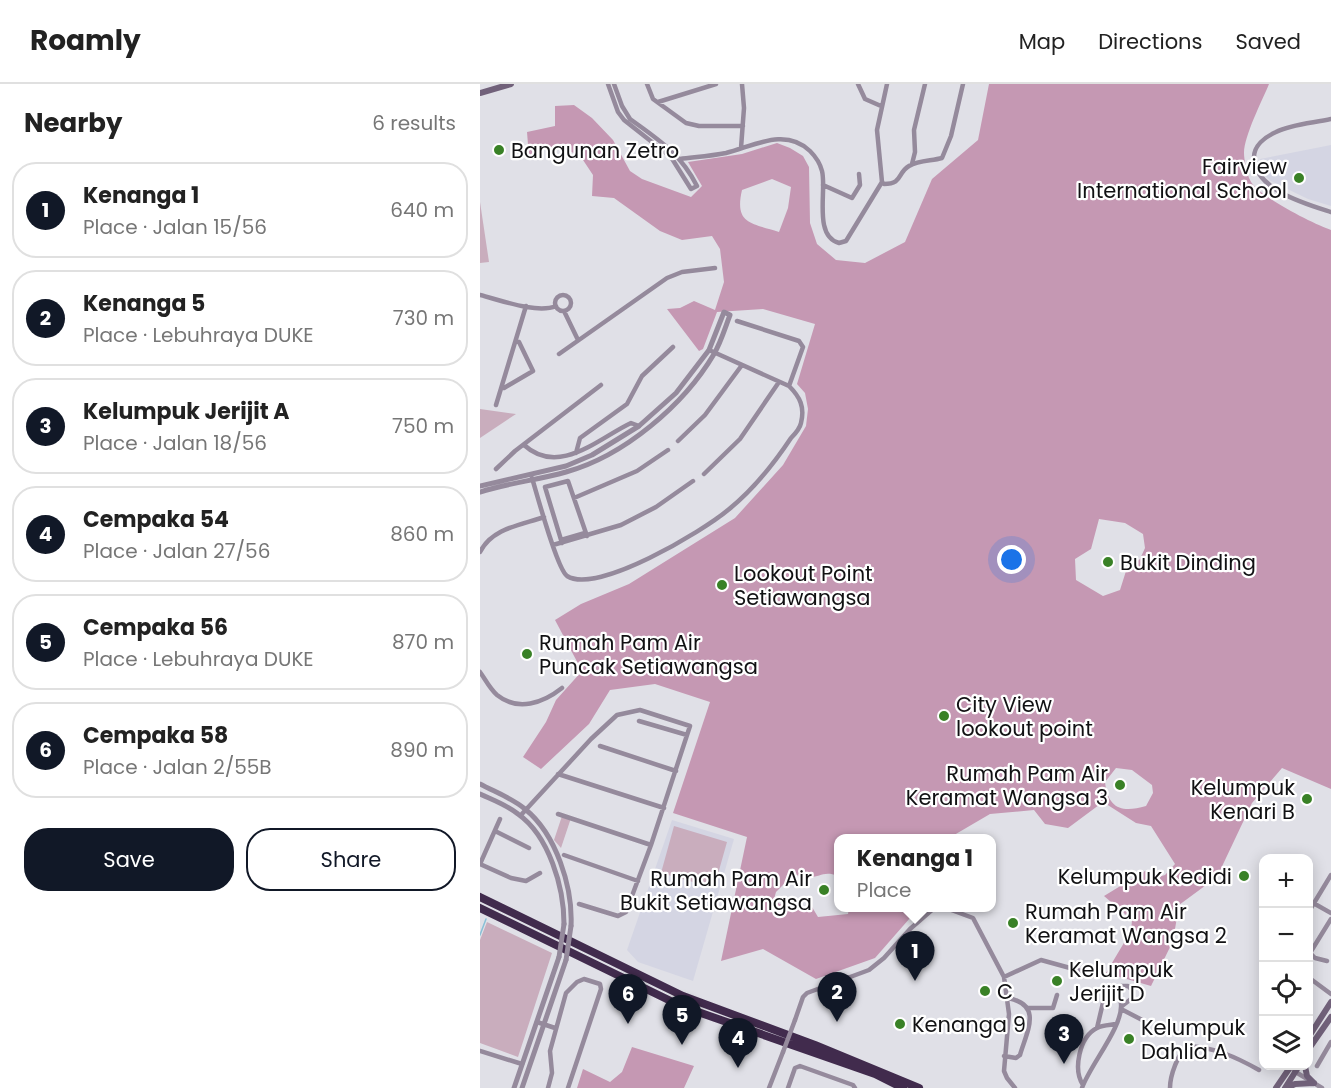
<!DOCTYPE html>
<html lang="en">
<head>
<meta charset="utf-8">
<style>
  :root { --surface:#fff; --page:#f2f2f2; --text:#222; --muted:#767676; --line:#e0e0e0; --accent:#111827 }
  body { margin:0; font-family:Poppins,sans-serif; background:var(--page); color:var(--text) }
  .controls { position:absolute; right:18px; bottom:18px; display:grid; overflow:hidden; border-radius:12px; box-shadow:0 3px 15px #0003 }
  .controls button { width:54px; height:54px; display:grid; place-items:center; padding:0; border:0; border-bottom:2px solid var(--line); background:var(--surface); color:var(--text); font:30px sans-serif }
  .you { position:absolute; left:532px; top:476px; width:21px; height:21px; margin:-15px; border:4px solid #fff; border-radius:50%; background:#1a73e8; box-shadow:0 0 0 9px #1a73e833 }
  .badge { display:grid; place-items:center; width:39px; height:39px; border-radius:50%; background:var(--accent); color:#fff; font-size:20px; font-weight:700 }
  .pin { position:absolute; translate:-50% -50px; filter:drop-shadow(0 2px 3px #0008) }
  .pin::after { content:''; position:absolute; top:32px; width:21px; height:18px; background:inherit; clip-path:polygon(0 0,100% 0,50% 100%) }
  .popup { position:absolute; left:354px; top:750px; width:162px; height:78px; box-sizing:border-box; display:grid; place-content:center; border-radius:12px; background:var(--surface); filter:drop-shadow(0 2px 4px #0005); font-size:20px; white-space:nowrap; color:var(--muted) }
  .popup b { font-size:22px; color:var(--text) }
  .popup::after { content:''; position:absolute; left:50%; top:100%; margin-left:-12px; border:12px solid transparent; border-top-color:var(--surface) }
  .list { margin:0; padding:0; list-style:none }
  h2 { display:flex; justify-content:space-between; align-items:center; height:78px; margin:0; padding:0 24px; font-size:26px }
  h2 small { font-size:20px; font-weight:400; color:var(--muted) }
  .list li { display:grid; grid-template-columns:39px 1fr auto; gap:18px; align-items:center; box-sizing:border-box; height:96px; margin:0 12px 12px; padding:0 12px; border:2px solid var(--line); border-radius:24px }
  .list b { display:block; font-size:22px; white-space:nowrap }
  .list p { margin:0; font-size:20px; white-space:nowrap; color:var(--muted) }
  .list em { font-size:20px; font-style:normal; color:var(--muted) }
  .actions { display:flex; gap:12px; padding:18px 24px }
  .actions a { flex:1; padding:14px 0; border:2px solid var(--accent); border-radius:24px; text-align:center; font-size:21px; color:var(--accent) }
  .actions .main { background:var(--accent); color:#fff }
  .icon { flex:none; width:33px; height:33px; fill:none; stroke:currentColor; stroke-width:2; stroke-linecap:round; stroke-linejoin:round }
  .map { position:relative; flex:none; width:851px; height:1004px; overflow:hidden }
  header { display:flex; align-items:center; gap:36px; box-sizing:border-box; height:84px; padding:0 30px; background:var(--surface); border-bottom:2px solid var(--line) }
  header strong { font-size:28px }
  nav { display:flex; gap:33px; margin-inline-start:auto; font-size:21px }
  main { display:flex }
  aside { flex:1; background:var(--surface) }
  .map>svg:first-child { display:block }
</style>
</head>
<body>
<header>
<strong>Roamly</strong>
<nav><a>Map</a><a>Directions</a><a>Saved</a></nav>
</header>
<main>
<aside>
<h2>Nearby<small>6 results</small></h2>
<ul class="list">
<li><span class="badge">1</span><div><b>Kenanga 1</b><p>Place · Jalan 15/56</p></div><em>640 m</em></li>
<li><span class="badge">2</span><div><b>Kenanga 5</b><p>Place · Lebuhraya DUKE</p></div><em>730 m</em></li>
<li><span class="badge">3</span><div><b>Kelumpuk Jerijit A</b><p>Place · Jalan 18/56</p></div><em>750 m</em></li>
<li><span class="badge">4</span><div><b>Cempaka 54</b><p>Place · Jalan 27/56</p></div><em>860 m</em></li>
<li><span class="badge">5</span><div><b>Cempaka 56</b><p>Place · Lebuhraya DUKE</p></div><em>870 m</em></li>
<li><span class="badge">6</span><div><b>Cempaka 58</b><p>Place · Jalan 2/55B</p></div><em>890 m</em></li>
</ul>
<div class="actions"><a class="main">Save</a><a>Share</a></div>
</aside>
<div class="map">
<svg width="851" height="1004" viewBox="0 0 851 1004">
  <rect width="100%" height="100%" fill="#e0e0e7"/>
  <path fill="#d4d5e3" d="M851,61V122L828,115L791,97L783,90L780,75Z
    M192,736L254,755L213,897L158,878L147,866Z"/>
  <path fill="#c9adbd" d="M0,118L9,178L0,179Z
    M0,325L36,330L0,354Z
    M82,732L91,734L81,764L74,756Z
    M194,742L247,758L234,804L181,789Z
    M7,838L72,869L38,973L0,959V856Z"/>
  <path fill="#c598b3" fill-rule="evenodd" d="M509,0H789C782,17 764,52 764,69C764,76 767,90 770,96C777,112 834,140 851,146V705L802,684L772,719L737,793L699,821L693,857L671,902L626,889L651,847L652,836L624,812L665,787L675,794L685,791L695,780L671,742L656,739L623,718L588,744L565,740L554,726L510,730L469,754H358V792C343,786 340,794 328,793C323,793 319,791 313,791L296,808L294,815C304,826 318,824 332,823L338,833L368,830L369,824H442L437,826L395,874L336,895L283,865L241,877L267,753L193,729L230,618L175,600L130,606L109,640L61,685L43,673L66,638L76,616L102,587L75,536L101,520L149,500L255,434L303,381L326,342L328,325L325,309L317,300L335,240L283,225L237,228L223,265L219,267L187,225L200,224L214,217L235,226L244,198L240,165L232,152L202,156L180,147L134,114L112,112L113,91L101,73L84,64L63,63L49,73L47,48L75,42V22L94,21L112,34L133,56L150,87L162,95L211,113L222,102L208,78L262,70L297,59L310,64L323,72L329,83L330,139L337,160L356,176L385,179L425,158L452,95L498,56ZM292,95L311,103L308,124L299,148C272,139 254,141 262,106ZM619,435L645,439L663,450L665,464L660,475L646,487L640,506L623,512L596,496L595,475L611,465ZM636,684L652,686L672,701L673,709L666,722C642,729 628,725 625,698Z
    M152,963L214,982L204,1004H97L103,985L130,998L142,988Z"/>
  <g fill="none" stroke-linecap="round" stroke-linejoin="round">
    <path stroke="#8ac0d7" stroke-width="1.5" d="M0,851L6,835"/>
    <path stroke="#958a9c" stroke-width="4.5" d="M128,0L138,28L144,36L191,73L211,105L217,102C200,69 179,56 150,35L142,22L134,0
      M167,0L173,15L206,39L219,42H263
      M378,0L385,15L401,22
      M178,18L236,0
      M851,35C834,39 812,40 796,48C785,53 773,62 774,75C776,106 826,120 851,128
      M261,64L264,24L262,0
      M200,75C216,73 231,72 246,69C274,62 305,43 330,67C335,72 340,79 342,87C347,106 333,152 359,159L366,157L402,98
      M432,80L435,68L434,46L445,0
      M402,98L404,100C423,100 417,89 429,82C439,76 452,77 462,74L471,52L483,0
      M402,98L397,46L407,0
      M343,101L372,114L380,101L379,90
      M0,211C20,216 57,230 76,222
      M75 219a8 8 0 1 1 16 0a8 8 0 1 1-16 0Z
      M84,227L98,256
      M257,237L319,257L323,263L309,302
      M79,270L187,194L202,188L235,184
      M21,304H24L53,287L39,258L36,257
      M16,321L46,222
      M198,357L225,331L262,281
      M44,361C79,393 119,354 151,339L159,342
      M96,369L100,354L147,320L162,292L193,263
      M16,385L35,367L121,301
      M224,390L260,355L299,298
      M52,394C57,410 77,485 87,492C117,511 223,447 248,426C273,406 293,381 311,354C315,350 320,344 321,339C325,323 320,313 309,302L229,266
      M94,414L157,387L188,366
      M81,456L105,449
      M82,459L65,403L88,397L107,452
      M73,461L141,441L176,423L213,397
      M0,468C12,444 41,441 64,433
      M0,588C5,595 10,605 17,611C38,628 63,619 82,604
      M159,637L207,651
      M120,662L196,687
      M78,690L184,724
      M78,730L171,761
      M41,731L111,655L137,631L160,626L210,642L171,761L146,828L138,832L99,820
      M20,735L0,780L31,794L46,797L60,789
      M15,747L49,764
      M84,771L158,797
      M835,820L851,829
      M466,824L493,834L524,893L529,930L524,987L527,994L535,1004
      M828,829L851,791
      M847,877L835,874L830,869L851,835
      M524,893L561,876L601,887
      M828,893L851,910
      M548,924H573L577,911
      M641,925L668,939
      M315,936L323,913L327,909L389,886L404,874L430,845L453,825L458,824
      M57,938L75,944
      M617,944L626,906
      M0,967L42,980
      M524,972L536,974L540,971C547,947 563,921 528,914
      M837,982L851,958
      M814,987L842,1004
      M603,1001C593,986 599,953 617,944C622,941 630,941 636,940
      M68,1004L72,989L70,967L86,909L97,898L104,895L120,900L121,905L88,1004
      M289,1004L303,968
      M308,1004L315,984L320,982L373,1001L375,1004
      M602,1004C610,981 643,943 641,920C641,915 638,911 638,906L641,902H648L652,906L651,915L642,922
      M690,1004C690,991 698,970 707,962C734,963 756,973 779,986"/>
    <path stroke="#958a9c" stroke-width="5" d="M0,402L86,382L112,371L159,342L196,309L229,266L244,228L250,231C245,244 241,258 234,270C204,321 144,372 86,388C58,396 28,399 0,408
      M0,700C15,708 32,714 45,725C76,750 93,803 91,842
      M0,710C13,716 27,721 38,730C69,752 84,803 84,840
      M34,1004L79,873
      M42,1004L86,876"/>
    <path stroke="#71617a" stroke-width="6" d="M0,9L31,0
      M828,954L851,918
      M828,966L851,933
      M825,982L827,992L834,999
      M796,1004L811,982
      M805,1004L819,982
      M807,1004L815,1000L834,999"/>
    <path stroke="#412b4d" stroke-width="8" d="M0,813L203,912L335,961L439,1004
      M0,824L201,922L395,990L423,1004"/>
    <path stroke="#958a9c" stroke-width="4.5" d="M303,968L315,936"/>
    <path stroke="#958a9c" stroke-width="5" d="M79,873L84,840
      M86,876L91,842"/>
  </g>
  <g fill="#398126" stroke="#fff" stroke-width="2">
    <circle cx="19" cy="66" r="6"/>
    <circle cx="819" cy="94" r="6"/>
    <circle cx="628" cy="478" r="6"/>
    <circle cx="242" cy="501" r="6"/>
    <circle cx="47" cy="570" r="6"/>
    <circle cx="464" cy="632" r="6"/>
    <circle cx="640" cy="701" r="6"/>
    <circle cx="827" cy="715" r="6"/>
    <circle cx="764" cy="792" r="6"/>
    <circle cx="344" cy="806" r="6"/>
    <circle cx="533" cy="839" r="6"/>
    <circle cx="577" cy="897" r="6"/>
    <circle cx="505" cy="907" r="6"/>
    <circle cx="420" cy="940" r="6"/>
    <circle cx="649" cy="955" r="6"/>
  </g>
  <g text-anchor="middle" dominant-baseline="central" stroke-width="4.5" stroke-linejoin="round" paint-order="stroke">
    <g font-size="21" fill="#111113" stroke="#fff" text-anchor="start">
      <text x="31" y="66">Bangunan Zetro</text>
      <text x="807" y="82" text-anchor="end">Fairview<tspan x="807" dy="24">International School</tspan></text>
      <text x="640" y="478">Bukit Dinding</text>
      <text x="254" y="489">Lookout Point<tspan x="254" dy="24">Setiawangsa</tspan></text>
      <text x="59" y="558">Rumah Pam Air<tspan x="59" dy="24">Puncak Setiawangsa</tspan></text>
      <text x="476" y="620">City View<tspan x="476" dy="24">lookout point</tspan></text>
      <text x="628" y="689" text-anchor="end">Rumah Pam Air<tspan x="628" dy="24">Keramat Wangsa 3</tspan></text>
      <text x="815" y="703" text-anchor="end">Kelumpuk<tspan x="815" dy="24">Kenari B</tspan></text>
      <text x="752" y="792" text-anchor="end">Kelumpuk Kedidi</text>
      <text x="332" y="794" text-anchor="end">Rumah Pam Air<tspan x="332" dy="24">Bukit Setiawangsa</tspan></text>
      <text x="545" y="827">Rumah Pam Air<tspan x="545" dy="24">Keramat Wangsa 2</tspan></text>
      <text x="589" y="885">Kelumpuk<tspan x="589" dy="24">Jerijit D</tspan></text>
      <text x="517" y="907">C</text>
      <text x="432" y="940">Kenanga 9</text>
      <text x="661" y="943">Kelumpuk<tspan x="661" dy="24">Dahlia A</tspan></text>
    </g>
  </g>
</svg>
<div class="controls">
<button>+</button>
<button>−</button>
<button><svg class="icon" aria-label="locate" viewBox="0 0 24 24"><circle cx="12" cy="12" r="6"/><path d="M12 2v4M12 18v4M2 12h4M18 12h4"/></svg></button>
<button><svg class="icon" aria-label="layers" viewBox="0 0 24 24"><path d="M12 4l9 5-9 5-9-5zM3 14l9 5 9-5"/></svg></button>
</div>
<div class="you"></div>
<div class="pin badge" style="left:435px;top:897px">1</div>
<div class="popup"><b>Kenanga 1</b>Place</div>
<div class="pin badge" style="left:357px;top:938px">2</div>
<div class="pin badge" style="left:584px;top:980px">3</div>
<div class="pin badge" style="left:258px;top:984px">4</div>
<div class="pin badge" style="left:202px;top:961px">5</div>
<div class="pin badge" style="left:148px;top:940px">6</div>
</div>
</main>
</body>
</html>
